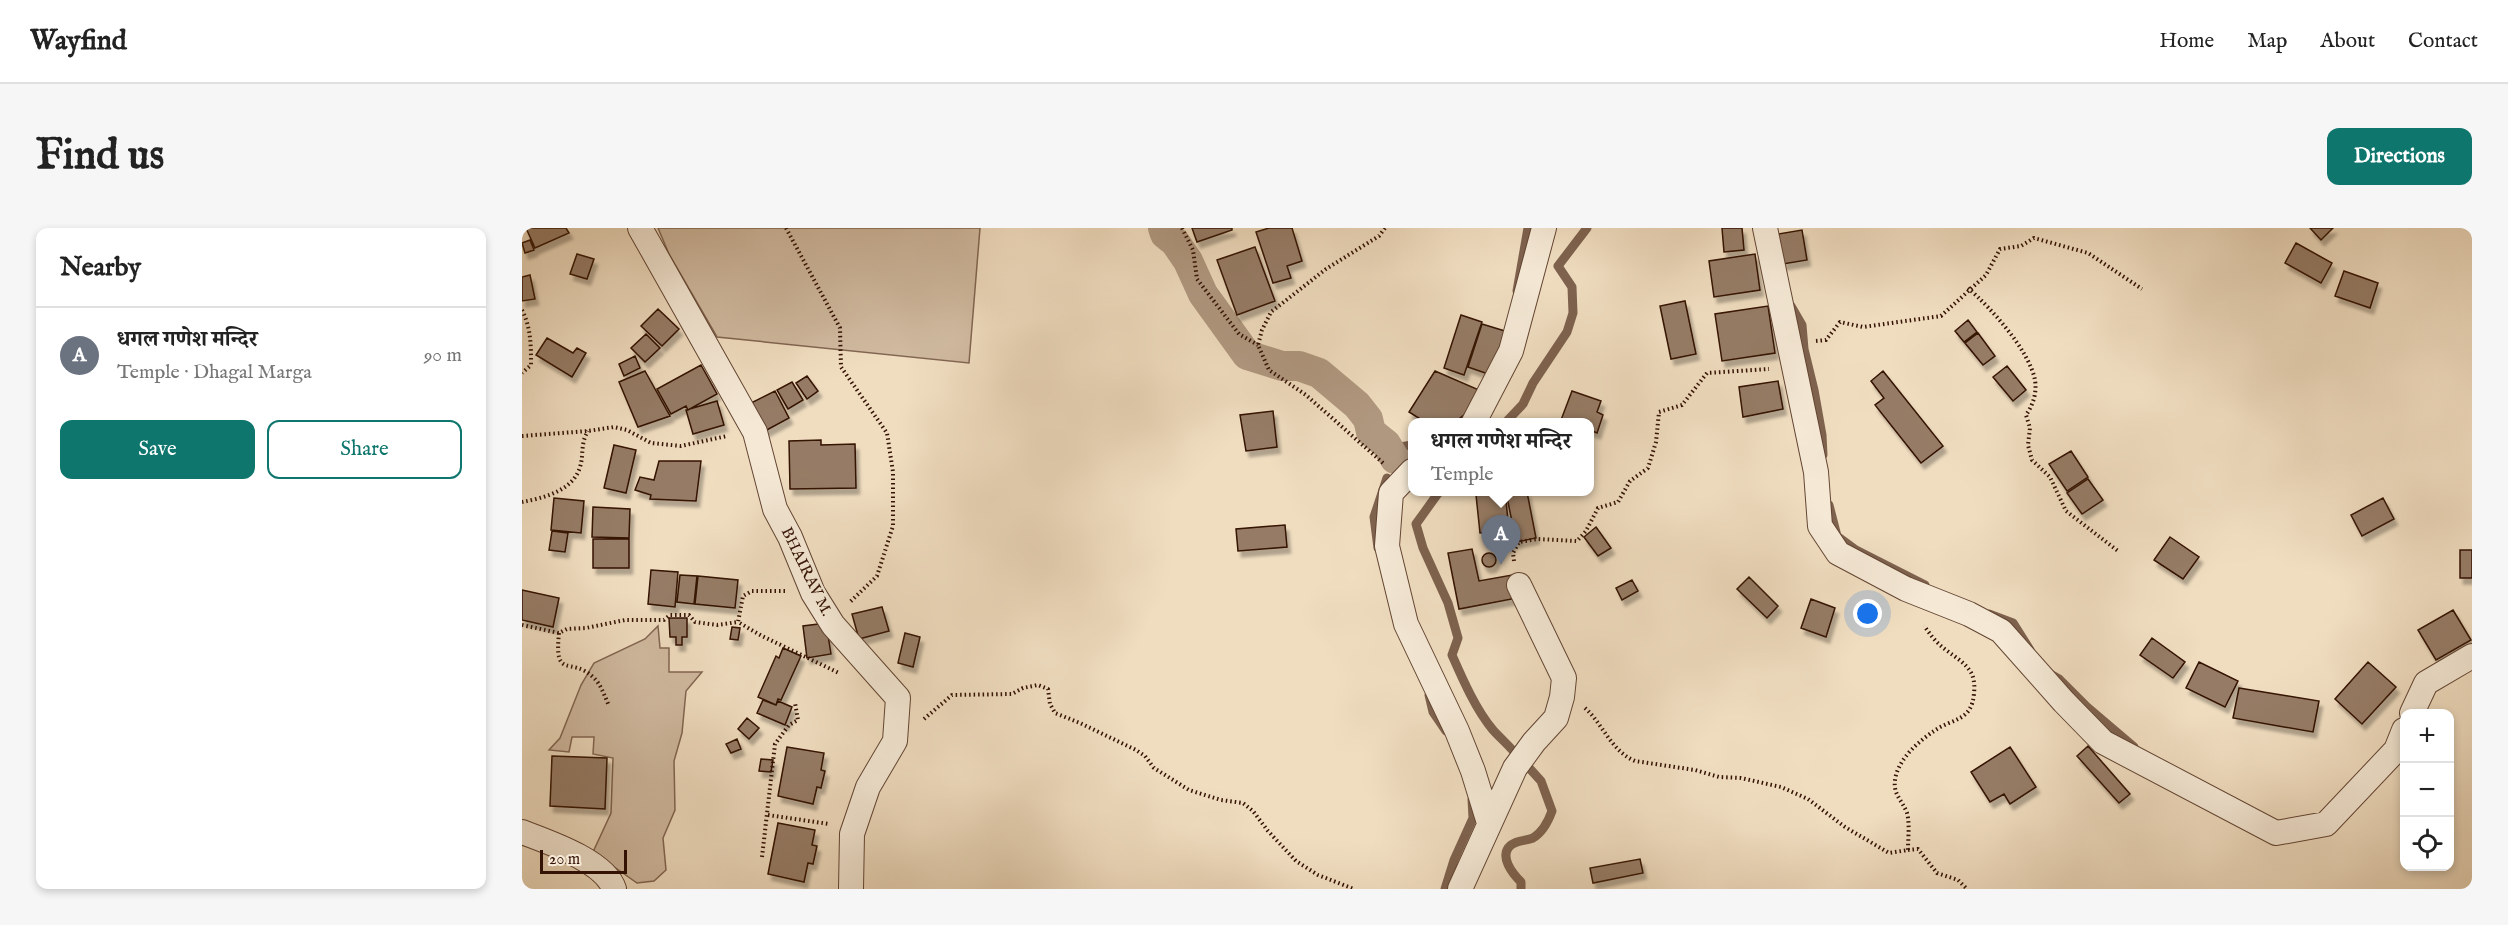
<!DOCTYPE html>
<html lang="en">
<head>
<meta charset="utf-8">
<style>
  :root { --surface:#fff; --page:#f6f6f6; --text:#222; --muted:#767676; --line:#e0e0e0; --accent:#0f766e }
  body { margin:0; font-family:"IM FELL English","Noto Serif Devanagari",serif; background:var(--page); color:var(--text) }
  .controls { position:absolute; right:18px; bottom:18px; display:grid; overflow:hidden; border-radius:12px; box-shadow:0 3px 9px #0003 }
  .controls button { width:54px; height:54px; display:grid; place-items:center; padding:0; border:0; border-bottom:2px solid var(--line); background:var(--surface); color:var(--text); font:30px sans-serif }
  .scale { position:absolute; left:18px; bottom:15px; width:87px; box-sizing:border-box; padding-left:6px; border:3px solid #341204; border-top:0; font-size:16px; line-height:21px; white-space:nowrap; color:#341204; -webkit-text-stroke:4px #f5e9d6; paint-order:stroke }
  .you { position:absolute; left:1346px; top:386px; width:21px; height:21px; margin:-15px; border:4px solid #fff; border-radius:50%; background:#1a73e8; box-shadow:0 0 0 9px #1a73e833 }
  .badge { display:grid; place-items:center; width:39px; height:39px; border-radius:50%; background:var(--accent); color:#fff; font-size:20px; font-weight:700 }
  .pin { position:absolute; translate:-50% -50px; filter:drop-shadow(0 2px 3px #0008) }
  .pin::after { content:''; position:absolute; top:32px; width:21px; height:18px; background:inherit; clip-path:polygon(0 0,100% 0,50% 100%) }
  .popup { position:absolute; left:886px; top:190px; width:186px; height:78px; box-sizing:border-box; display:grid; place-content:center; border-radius:12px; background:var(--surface); filter:drop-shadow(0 2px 4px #0005); font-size:20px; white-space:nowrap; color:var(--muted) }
  .popup b { font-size:22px; color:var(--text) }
  .popup::after { content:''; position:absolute; left:50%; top:100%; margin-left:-12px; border:12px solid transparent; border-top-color:var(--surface) }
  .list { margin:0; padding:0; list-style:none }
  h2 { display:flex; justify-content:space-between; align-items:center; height:78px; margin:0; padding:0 24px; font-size:26px }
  h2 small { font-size:20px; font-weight:400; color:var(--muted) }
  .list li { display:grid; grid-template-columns:39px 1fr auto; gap:18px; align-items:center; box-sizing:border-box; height:96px; padding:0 24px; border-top:2px solid var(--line) }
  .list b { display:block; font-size:22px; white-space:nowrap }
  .list p { margin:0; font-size:20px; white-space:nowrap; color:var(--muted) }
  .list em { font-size:20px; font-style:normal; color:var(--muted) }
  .actions { display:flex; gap:12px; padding:18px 24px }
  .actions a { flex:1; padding:14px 0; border:2px solid var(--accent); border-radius:12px; text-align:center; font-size:21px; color:var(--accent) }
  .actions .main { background:var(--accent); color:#fff }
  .icon { flex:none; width:33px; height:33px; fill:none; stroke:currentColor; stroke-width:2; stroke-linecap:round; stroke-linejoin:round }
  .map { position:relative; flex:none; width:1950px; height:661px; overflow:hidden; border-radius:12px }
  header { display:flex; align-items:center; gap:36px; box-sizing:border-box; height:84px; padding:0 30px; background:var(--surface); border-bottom:2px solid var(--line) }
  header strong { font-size:28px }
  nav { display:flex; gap:33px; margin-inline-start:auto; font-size:21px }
  .intro { display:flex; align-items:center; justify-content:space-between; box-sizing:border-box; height:144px; padding:0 36px }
  h1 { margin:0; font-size:42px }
  .button { padding:15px 27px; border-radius:12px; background:var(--accent); color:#fff; font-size:21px; font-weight:700 }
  main { display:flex; gap:36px; padding:0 36px }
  aside { flex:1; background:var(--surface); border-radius:12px; box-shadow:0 3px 9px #0003 }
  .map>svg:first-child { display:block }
</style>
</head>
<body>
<header>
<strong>Wayfind</strong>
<nav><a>Home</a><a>Map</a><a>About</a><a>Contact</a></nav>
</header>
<div class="intro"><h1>Find us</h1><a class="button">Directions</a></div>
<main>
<aside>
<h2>Nearby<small></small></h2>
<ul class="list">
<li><span class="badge" style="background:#6b7280">A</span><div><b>धगल गणेश मन्दिर</b><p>Temple · Dhagal Marga</p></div><em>90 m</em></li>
</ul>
<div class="actions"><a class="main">Save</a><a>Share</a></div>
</aside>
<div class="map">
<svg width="1950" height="661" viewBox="0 0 1950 661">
  <defs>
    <filter id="shadow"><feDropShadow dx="3.5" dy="6" stdDeviation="1.5" flood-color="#0004"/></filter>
  </defs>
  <rect width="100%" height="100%" fill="#f0ddc0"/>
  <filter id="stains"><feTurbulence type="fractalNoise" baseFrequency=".00333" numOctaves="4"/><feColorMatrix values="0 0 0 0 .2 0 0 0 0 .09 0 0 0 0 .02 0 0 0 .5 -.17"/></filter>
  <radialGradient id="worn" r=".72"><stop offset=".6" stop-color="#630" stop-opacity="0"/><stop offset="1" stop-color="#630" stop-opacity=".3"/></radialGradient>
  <path fill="#d0baa0" stroke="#826652" stroke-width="1.5" d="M136,0H458L447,135L195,109L147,26Z
    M136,398L138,420H147V444H180L164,463L160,505L152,533L153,582L141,610L144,642L132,653L115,655L71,624L89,585L91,530L71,526L72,509H50L47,524L27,522L38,510L59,457L72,435L123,411Z"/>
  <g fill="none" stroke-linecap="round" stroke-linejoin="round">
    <path stroke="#7e624e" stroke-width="9" d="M995,63L1006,0
      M1269,78L1280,97L1282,121L1292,162L1300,207L1301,227
      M984,194L1001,176L1011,155L1045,104L1051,85L1050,59L1036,38L1065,0
      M873,231L878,228V219L890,217
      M917,264L894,296L901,320L926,375L936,410L930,427C941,452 954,482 971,502C980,512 989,519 997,530
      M1307,277L1315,308L1334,322L1403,357
      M856,320L852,289L865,250
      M1467,386L1491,395L1508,422
      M1528,446L1537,451L1565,479L1612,519
      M907,467L911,484L924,503
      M923,661L932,632L951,590L950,571
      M999,661V654C991,646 976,628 989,617C995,612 1004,613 1011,610C1021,604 1026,594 1030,583L1019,553L1000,532"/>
    <path stroke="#b09880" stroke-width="30" d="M641,0L643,6L653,14L666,33L681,66L725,127L760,138H777L797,145L835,177L846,191L849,204L864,216L873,231"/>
  </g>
  <path fill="#967c66" stroke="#341204" stroke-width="1.5" filter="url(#shadow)" d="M4,0H44L47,5L13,20Z
    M670,0H710V2L675,14Z
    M747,0H770L780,33L765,38L769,50L751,55L734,4Z
    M1200,0H1220L1222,22L1202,24Z
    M1788,0H1811L1799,12Z
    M1280,2L1285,32L1261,36L1256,6Z
    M8,12L12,22L3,25L0,15Z
    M1774,15L1810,35L1799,55L1763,35Z
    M733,19L753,73L715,87L695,32Z
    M55,26L72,31L65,51L48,46Z
    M1233,26L1238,62L1192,69L1187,33Z
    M1822,43L1856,55L1848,80L1813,68Z
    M8,47L13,71L0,73V49Z
    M1163,73L1174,126L1149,131L1138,78Z
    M1246,78L1253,125L1200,133L1193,86Z
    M136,81L157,101L140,118L119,98Z
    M939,87L960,94L942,147L922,140Z
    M1446,92L1455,104L1442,114L1433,103Z
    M960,96L983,103L969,147L946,139Z
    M1456,105L1473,128L1461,137L1443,115Z
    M124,106L138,120L123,134L109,120Z
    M25,110L51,125L55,120L64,125L50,149L14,127Z
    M113,128L118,140L102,148L97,136Z
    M179,137L195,166L166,182L164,178L149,186L135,161Z
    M1485,138L1504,162L1491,173L1471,149Z
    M123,143L148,188L116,199L97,154Z
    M913,143L957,162L943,186L933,194H903L887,184Z
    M1361,143L1421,218L1399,235L1353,177L1362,170L1349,153Z
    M285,148L296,163L285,171L274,155Z
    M1256,153L1261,181L1221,189L1217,159Z
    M270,154L281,172L266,181L255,162Z
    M253,163L267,190L243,203L229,175Z
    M1050,163L1079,173L1075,184L1081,187L1075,205L1068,202V194L1039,192Z
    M195,173L202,197L171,206L164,182Z
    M751,183L755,219L724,223L718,187Z
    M299,212V217L333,216L334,260L268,261L267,213Z
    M92,217L114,222L104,265L82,260Z
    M1549,223L1566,249L1545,263L1527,236Z
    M137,233H179L174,273L128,271L129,267L113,262L118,249L132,252Z
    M1566,251L1581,272L1560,286L1545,265Z
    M983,264L987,302L958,305L954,267Z
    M984,264H1005L1014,310L994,314Z
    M32,270L62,273L59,305L29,302Z
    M1861,270L1872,291L1840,308L1829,287Z
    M71,279L108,281L107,310L70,309Z
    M763,297L765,319L716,323L714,301Z
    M1074,299L1089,320L1076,328L1062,309Z
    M30,303L46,305L43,324L27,322Z
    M1648,309L1677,329L1661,351L1632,332Z
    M71,311H107V340H71Z
    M950,321L957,353L990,347L995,370L937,381L926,325Z
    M1938,322H1950V350H1938Z
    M960 332a7 7 0 1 1 14 0a7 7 0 1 1-14 0Z
    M129,342L156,344L153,379L126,376Z
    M158,347L175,348L172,376L155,374Z
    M176,348L216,352L213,380L173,376Z
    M1227,349L1256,378L1245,390L1215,361Z
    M1110,352L1116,363L1100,372L1094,360Z
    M0,362L37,370L31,399L0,392Z
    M1289,371L1313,380L1304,409L1279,400Z
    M360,379L367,403L337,411L330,386Z
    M1931,382L1949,412L1914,432L1896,402Z
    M147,390H165V409H160V417H154V409H148Z
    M304,395L309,426L285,430L281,398Z
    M210,399L218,400L216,412L208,411Z
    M383,405L398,409L391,439L376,435Z
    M1630,410L1663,434L1651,450L1618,427Z
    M261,420L279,428L259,472L256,471L254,477L236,469L254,428L257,430Z
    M1677,434L1716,453L1703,479L1664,460Z
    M1846,434L1874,459L1840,496L1813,471Z
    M1717,460L1797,473L1791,504L1711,490Z
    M241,472L254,477L256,473L270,479L263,497L235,485Z
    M225,490L237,500L227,511L216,501Z
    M215,511L219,521L209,525L204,516Z
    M1566,518L1608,566L1597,575L1555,528Z
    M265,519L302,525L299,542L303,543L299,560L295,559L291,576L256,568Z
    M1488,519L1514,559L1488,576L1482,566L1468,574L1449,544Z
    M30,528L85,530L83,581L28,578Z
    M239,531L251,532L249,544L237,543Z
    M256,595L293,602L290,617L295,618L291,636L286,635L282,654L246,646Z
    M1118,631L1121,645L1071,655L1068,640Z"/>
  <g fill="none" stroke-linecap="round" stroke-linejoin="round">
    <defs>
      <path id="minor" d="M118,0L233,204L253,281L268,309L291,365L311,397L376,470L373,513L346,559L330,606L329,661
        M1243,0L1294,244L1298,298L1316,325L1384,361L1447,386L1479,403L1542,474L1581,514L1754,605L1804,596L1874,522L1882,502
        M952,194L989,123L1022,0
        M890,243L869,265L865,318L884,396L935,503L951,543L967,595
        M1890,485L1904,455L1950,428
        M0,604C26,614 83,633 92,661
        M938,661L993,540L1012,514L1034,490L1040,469L1042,450L997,357"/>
    </defs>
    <use href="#minor" stroke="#634533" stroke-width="26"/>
    <path stroke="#341204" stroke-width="4" stroke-dasharray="1.5 3" stroke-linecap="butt" d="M264,0L318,100L319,139L365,205L371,244V298L355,348L327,375
      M660,0L671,22L675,51L717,106L736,117
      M1446,60C1469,80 1507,122 1513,152C1515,165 1511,177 1504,187L1508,200L1506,217L1510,232L1528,249L1544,283L1596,323
      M0,82C9,100 9,117 9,137L0,145
      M1294,113L1304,112L1318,94L1341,99L1419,88L1464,47L1478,21L1499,18L1512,10L1566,25L1620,61
      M0,208L66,203L92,199L105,202L129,215L159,218L205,208
      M861,235L784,167L747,142L736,117L740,102L749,84L804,41L857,8L863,0
      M0,274C21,270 51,263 58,239C62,227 58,216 66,203
      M992,333L991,325L997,314L1015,311L1055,313L1064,303L1076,280L1096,274L1108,253L1126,240L1134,214L1137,184L1160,177L1185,145L1247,141
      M263,363H230L221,368L216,394L240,408L317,445
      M0,397L37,405L45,401L64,400L103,392H142L148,387H167L173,394L195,397L216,394
      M37,405C32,453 49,428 71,449C79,456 83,469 87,478
      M1063,480C1081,496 1089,523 1113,533L1173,542L1197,549L1219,550L1259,559L1286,571L1323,599L1367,625L1386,622C1386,610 1388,597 1385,585C1380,571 1369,566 1374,547C1379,529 1397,513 1412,503C1430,490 1450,494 1452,465C1453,458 1452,448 1448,443C1441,432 1426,425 1417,416C1411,411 1407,404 1402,398
      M402,491L430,467L490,466L501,460L516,457L526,461L528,476L533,485L558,495L614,522L623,528L632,540L667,562L699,572L721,575L731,583L746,603L774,633L796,647L832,661
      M246,587L307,596
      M1386,622L1396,621L1415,645L1436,652L1445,661
      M240,629L253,516L267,497L276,492L273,475"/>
    <use href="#minor" stroke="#f5e9d6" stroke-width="24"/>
  </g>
  <g text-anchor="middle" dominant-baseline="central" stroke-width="4.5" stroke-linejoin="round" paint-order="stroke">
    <g font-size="16" fill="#341204" stroke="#f5e9d6">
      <text transform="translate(284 344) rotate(64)">BHAIRAV M.</text>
    </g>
  </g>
  <rect width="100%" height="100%" filter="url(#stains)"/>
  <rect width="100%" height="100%" fill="url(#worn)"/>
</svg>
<div class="controls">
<button>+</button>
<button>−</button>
<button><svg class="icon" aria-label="locate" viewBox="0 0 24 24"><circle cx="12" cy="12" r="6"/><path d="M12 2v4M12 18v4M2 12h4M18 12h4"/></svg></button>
</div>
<div class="scale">20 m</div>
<div class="you"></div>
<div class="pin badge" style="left:979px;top:337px;background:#6b7280">A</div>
<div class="popup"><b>धगल गणेश मन्दिर</b>Temple</div>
</div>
</main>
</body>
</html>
